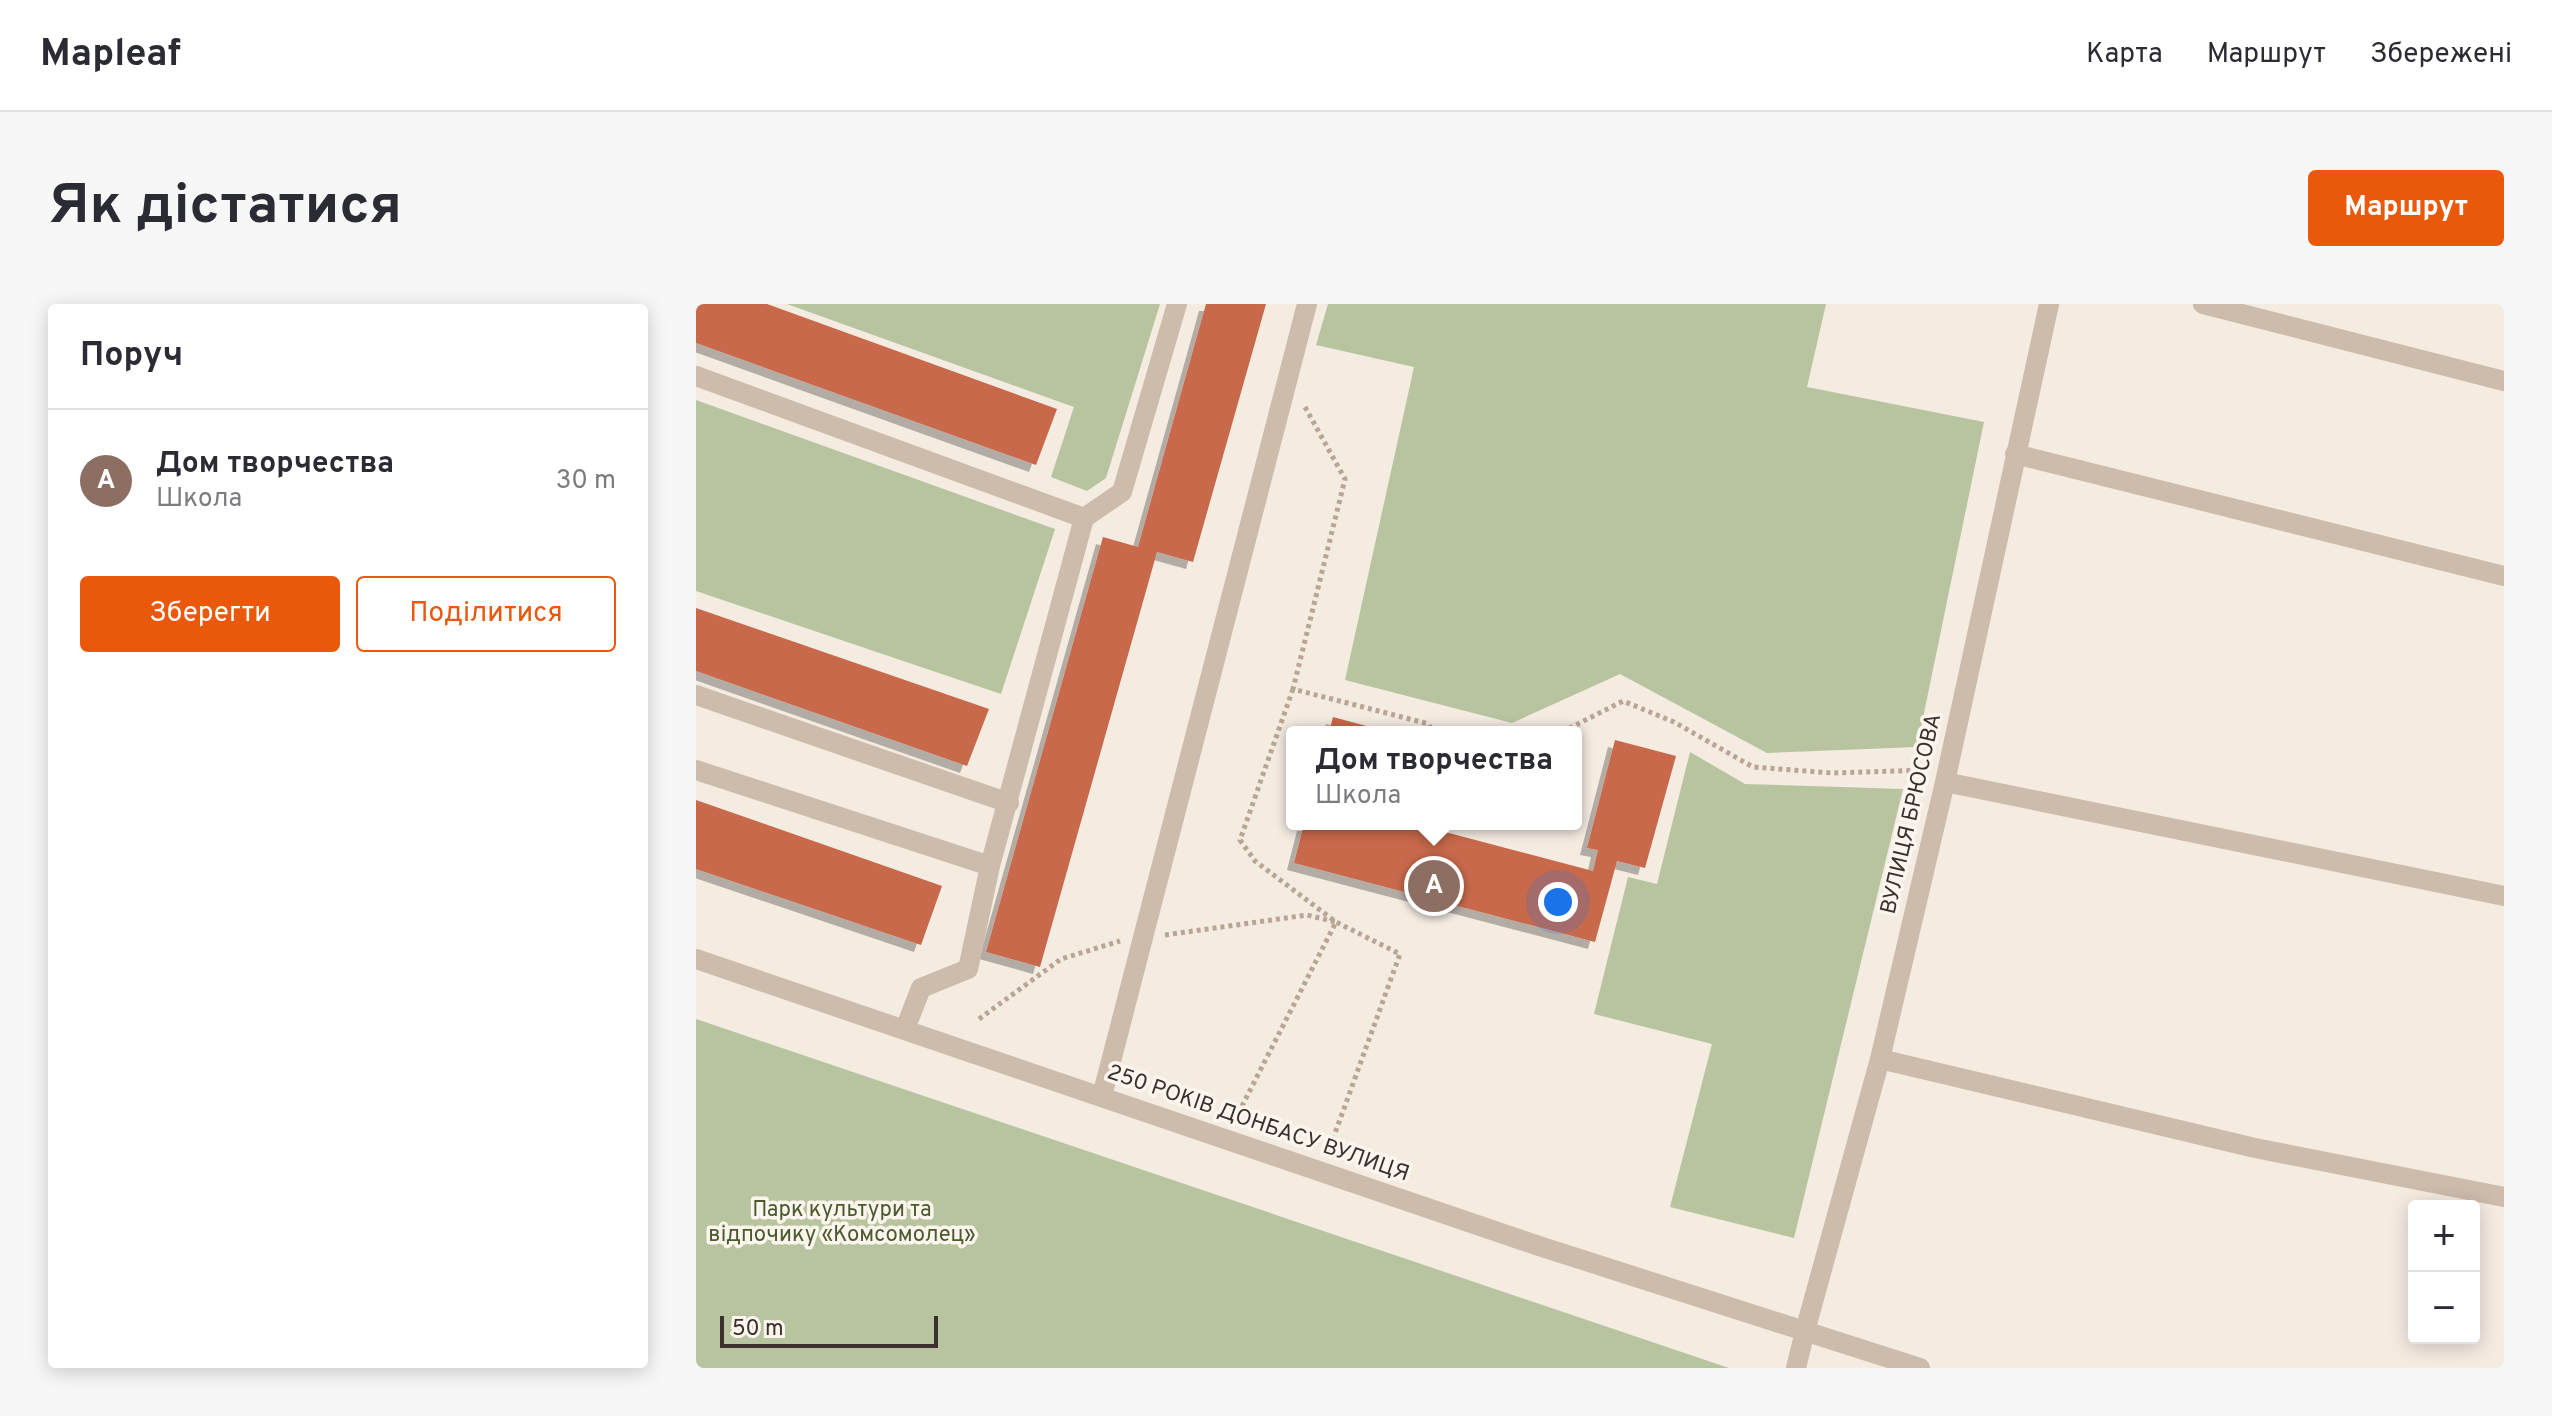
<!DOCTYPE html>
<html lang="uk">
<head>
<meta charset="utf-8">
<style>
  :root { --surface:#fff; --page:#f7f7f7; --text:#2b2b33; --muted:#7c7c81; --line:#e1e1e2; --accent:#ea580c }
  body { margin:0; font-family:Overpass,sans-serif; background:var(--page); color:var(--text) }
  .controls { position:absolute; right:24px; bottom:24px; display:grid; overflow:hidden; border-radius:8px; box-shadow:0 4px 20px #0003 }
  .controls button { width:72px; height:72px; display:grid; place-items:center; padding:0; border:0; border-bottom:2px solid var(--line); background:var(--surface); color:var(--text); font:40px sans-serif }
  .scale { position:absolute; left:24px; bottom:20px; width:218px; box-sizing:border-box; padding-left:8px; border:4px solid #3b302b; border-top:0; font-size:22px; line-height:28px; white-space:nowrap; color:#3b302b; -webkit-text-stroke:6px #fbf5ee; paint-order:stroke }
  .you { position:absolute; left:862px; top:598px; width:28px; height:28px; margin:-20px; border:6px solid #fff; border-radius:50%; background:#1a73e8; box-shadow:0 0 0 12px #1a73e833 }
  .badge { display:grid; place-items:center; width:52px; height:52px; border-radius:50%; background:var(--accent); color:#fff; font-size:26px; font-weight:700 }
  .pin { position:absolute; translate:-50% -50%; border:4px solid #fff; box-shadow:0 2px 8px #0006 }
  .popup { position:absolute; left:590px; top:422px; width:296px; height:104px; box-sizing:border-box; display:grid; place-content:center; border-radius:8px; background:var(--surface); filter:drop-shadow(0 2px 6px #0005); font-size:26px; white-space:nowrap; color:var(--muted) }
  .popup b { font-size:30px; color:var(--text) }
  .popup::after { content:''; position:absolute; left:50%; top:100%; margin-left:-16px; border:16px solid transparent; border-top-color:var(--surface) }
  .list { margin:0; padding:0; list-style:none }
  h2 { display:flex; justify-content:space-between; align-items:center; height:104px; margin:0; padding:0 32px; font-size:34px }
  h2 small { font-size:26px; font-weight:400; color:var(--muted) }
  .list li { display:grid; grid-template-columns:52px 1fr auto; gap:24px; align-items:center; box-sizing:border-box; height:144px; padding:0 32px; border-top:2px solid var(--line) }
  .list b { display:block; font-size:30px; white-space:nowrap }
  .list p { margin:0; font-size:26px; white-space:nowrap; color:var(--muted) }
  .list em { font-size:26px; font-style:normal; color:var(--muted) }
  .actions { display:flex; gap:16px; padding:24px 32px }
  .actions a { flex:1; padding:18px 0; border:2px solid var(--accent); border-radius:8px; text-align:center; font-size:28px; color:var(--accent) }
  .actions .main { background:var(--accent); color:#fff }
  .map { position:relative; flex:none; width:1808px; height:1064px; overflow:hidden; border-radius:8px }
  header { display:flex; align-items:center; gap:48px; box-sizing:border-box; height:112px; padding:0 40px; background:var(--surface); border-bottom:2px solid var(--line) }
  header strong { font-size:38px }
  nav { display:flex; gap:44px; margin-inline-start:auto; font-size:28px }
  .intro { display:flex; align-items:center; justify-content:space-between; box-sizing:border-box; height:192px; padding:0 48px }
  h1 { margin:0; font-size:56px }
  .button { padding:20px 36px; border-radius:8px; background:var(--accent); color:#fff; font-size:28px; font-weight:700 }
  main { display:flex; gap:48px; padding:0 48px }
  aside { flex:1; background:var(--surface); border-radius:8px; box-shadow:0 4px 20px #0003 }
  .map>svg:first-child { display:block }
</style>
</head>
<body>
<header>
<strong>Mapleaf</strong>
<nav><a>Карта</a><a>Маршрут</a><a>Збережені</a></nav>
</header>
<div class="intro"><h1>Як дістатися</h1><a class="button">Маршрут</a></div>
<main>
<aside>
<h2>Поруч<small></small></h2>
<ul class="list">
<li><span class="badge" style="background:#8d6e63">A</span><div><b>Дом творчества</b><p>Школа</p></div><em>30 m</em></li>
</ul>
<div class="actions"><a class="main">Зберегти</a><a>Поділитися</a></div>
</aside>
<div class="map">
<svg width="1808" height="1064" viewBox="0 0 1808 1064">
  <defs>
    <filter id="shadow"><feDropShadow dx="-7" dy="7" stdDeviation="0" flood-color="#0004"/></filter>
  </defs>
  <rect width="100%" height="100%" fill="#f4ebe1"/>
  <path fill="#b8c4a0" d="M91,0H464L410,174L391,187L355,173L378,103Z
    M632,0H1130L1111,83L1288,118L1221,443L1071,449L924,370L816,419L649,376L718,63L620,41Z
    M0,96L359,225L305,390L0,287Z
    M994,448L1049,480L1207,485L1098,934L974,903L1016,740L898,710L932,573L961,580Z
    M0,715L1033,1064H0Z"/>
  <path fill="#c8694b" filter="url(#shadow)" d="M0,0H71L361,105L340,161L0,39Z
    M510,0H570L497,258L461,248L344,663L290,648L407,233L442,243Z
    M0,304L293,405L271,462L0,367Z
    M637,413L689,427V428H633Z
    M919,436L980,452L949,564L921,557L899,638L598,559L608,520H719L897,567L902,546L891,544Z
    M0,496L246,582L225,641L0,565Z"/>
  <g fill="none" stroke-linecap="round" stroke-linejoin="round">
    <path stroke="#b9a596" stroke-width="5" stroke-dasharray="4 4" stroke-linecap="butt" d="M609,103L649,175L597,385L733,420L736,428
      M597,385L544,536L559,557L640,618L704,650L638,832
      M866,428L927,397L978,418L1057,463L1136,469L1230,466
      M469,631L611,611L640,618L546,802
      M283,715L365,655L424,637"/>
    <path stroke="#cdbbac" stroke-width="20" d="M1507,0L1808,77
      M0,72L388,214
      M1319,150L1808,272
      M0,391L313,499
      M0,466L294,562
      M1249,478L1808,592
      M0,655L843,942L1224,1064
      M209,725L225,684L272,665L294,562L388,214L426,188L481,0
      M1184,755L1559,844L1808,893
      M406,792L611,0
      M1100,1064L1109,1027L1184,755L1249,478L1353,0"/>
  </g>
  <g text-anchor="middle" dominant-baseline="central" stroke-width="7" stroke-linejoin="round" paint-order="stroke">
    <g font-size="22" fill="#3b302b" stroke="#fbf5ee">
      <text transform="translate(1216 510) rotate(-77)">ВУЛИЦЯ БРЮСОВА</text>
      <text transform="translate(562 820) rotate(19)">250 РОКІВ ДОНБАСУ ВУЛИЦЯ</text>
    </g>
    <g font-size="22" fill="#4a5a2e" stroke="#fbf5ee">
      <text x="146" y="906">Парк культури та<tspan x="146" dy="25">відпочику «Комсомолец»</tspan></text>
    </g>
  </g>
</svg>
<div class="controls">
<button>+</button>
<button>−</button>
</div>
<div class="scale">50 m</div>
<div class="you"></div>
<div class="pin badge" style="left:738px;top:582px;background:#8d6e63">A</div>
<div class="popup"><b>Дом творчества</b>Школа</div>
</div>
</main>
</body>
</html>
